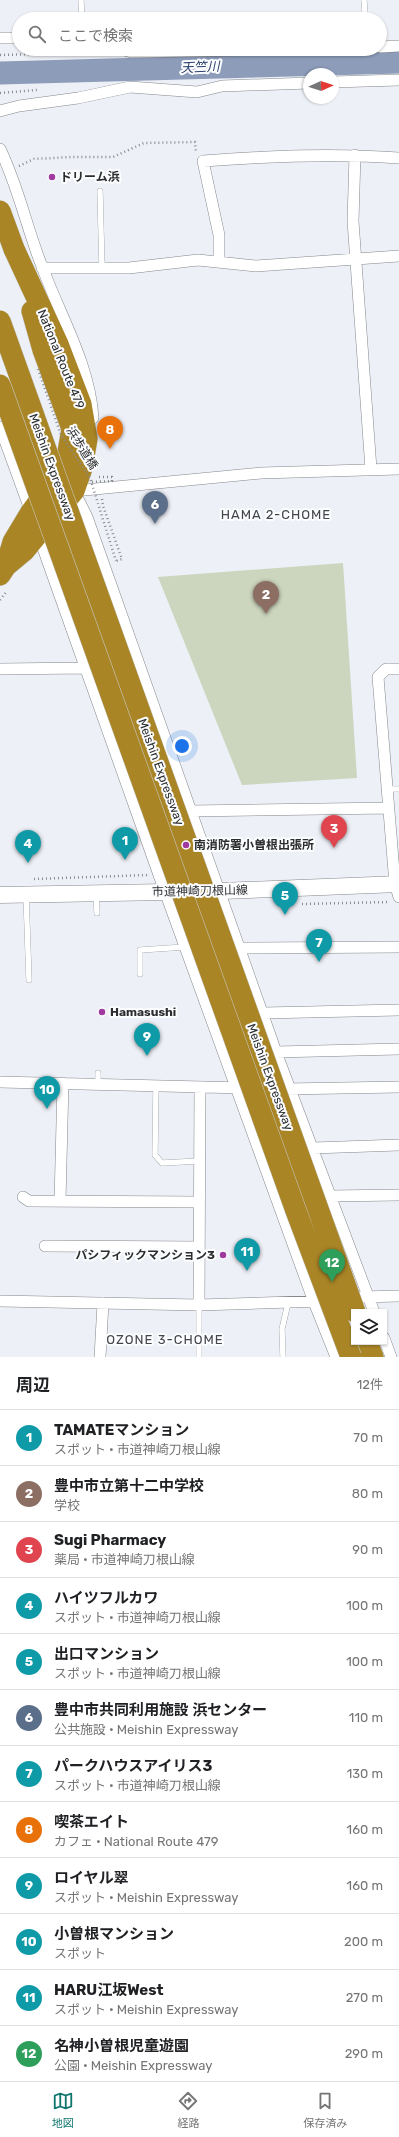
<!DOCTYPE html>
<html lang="ja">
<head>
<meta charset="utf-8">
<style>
  :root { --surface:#fff; --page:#f6f6f6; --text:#202124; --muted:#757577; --line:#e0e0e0; --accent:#0f766e }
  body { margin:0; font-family:Rubik,"Noto Sans JP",sans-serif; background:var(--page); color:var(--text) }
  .controls { position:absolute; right:12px; bottom:12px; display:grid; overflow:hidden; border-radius:0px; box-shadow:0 1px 3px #0004 }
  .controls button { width:36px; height:36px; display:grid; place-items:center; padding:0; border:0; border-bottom:1px solid var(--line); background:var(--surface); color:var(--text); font:20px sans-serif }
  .compass { position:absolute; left:303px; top:68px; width:36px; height:36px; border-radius:50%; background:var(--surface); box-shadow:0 1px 3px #0004; rotate:87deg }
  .you { position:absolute; left:182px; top:746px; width:14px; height:14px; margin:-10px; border:3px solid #fff; border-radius:50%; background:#1a73e8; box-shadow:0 0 0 6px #1a73e833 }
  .badge { display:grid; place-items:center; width:26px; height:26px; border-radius:50%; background:var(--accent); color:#fff; font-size:13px; font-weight:700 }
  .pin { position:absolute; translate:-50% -33px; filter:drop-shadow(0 1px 2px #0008) }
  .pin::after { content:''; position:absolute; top:21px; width:14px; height:12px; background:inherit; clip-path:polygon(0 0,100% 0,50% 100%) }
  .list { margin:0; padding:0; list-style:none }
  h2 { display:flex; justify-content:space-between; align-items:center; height:52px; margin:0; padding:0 16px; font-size:17px }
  h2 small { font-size:13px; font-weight:400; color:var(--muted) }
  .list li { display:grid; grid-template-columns:26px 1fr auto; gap:12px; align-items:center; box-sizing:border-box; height:56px; padding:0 16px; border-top:1px solid var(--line) }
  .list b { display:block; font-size:15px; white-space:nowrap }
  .list p { margin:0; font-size:13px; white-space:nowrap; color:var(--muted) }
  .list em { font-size:13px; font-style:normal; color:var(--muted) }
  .icon { flex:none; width:22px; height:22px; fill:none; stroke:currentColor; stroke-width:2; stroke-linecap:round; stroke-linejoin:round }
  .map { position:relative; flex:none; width:399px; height:1357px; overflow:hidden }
  .search { position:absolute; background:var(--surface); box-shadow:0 1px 3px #0004; left:12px; right:12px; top:12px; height:44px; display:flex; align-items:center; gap:10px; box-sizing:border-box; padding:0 14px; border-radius:22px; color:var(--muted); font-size:15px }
  .sheet { height:724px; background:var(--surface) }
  nav { display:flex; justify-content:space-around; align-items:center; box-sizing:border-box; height:56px; border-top:1px solid var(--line); background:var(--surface); font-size:11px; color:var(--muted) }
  nav a { display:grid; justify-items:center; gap:2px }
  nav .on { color:var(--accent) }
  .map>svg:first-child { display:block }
</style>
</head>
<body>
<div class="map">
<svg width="399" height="1357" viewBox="0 0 399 1357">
  <rect width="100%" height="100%" fill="#edf0f6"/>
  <path fill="#ccd5be" d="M343,563L357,778L242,785L158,577Z"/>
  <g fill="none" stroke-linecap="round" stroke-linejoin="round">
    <path stroke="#8c9cb9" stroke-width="23" d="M0,73L399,62"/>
    <defs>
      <path id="lane" d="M81,0L82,19
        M364,0L365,13
        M100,191L102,268
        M388,789H399
        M96,894L97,913
        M26,895L29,980
        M140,974V950L185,947
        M98,1073V1084
        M156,1085L155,1155L162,1163L199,1161
        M199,1305V1357
        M283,1357L282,1329L288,1303"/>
      <path id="street" d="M0,38H19
        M380,47L399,46
        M122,49L131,52L298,49
        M333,82L399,80
        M0,111L19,106L78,98L130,87L197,92L222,86L309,83
        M0,149C19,188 27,230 43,269C61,317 90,366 93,418
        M355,155L353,221L371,469
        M219,262V235L203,161C269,156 333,153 399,158
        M42,268H129L198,260L256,266L399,256
        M0,427L31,512
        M74,491L87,517L276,1052L374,1312
        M74,491L261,473L399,469
        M38,534L159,875L314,1302L336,1357
        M0,669L85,668
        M399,669H386L378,677L395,884L399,897
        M191,811L389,808
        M240,948L399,947
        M263,1013L399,1010
        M276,1052L399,1049
        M0,1082L244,1088
        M286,1089L399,1087
        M313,1148L399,1145
        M330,1196L399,1195
        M23,1197L29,1201L199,1202
        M60,1201L63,1083
        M45,1246L199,1247
        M362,1297L399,1296
        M0,1301L199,1305L321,1301
        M199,1305L200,1087
        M384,1338L391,1357
        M100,1357L103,1303"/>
      <path id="secondary" d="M0,895L221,891L399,884"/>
      <path id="highway" d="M6,565L13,542L31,512L66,463L72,429L43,350L32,311
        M0,575L6,566L24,551L74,491L82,468L87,439L81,404L58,344L14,249
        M367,1342L373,1357"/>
    </defs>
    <use href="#lane" stroke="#84878c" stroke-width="6"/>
    <use href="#street" stroke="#84878c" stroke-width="12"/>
    <use href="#secondary" stroke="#84878c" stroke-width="17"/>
    <use href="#highway" stroke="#cccdcd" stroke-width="22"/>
    <path stroke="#8a8c90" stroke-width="2.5" stroke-dasharray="1 3" stroke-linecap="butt" d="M0,55L113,52
      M0,93L37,90
      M19,166L34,159L72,157H113L144,143L195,142L196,153
      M102,499L103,506L122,559L116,561
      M0,600L7,591
      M34,879L147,875
      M302,904L389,902"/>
    <use href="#lane" stroke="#fff" stroke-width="5.5"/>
    <use href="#street" stroke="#fff" stroke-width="11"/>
    <use href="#secondary" stroke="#fff" stroke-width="16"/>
    <use href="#highway" stroke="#a98526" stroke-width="21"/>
    <defs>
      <path id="highway-bridge" d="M0,211L14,249
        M0,321L355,1312
        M0,385L296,1211L351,1357"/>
    </defs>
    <use href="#highway-bridge" stroke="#cccdcd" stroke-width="22" stroke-linecap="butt"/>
    <path stroke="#8a8c90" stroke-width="2.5" stroke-dasharray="1 3" stroke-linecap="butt" d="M38,369L61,435L90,478L116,561
      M92,482L112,481V477H99"/>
    <use href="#highway-bridge" stroke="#a98526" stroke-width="21"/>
  </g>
  <g fill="#a03a9f" stroke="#fcfdfe" stroke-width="1.5">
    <circle cx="52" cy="177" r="4"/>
    <circle cx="186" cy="845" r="4"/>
    <circle cx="102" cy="1012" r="4"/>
    <circle cx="223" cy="1255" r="4"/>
  </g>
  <g text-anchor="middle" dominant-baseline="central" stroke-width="4" stroke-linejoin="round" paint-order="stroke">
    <g font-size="12" font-weight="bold" fill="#2c2d2f" stroke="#fcfdfe" text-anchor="start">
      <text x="60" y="177">ドリーム浜</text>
      <text x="194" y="845">南消防署小曽根出張所</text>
      <text x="110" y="1012">Hamasushi</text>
      <text x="215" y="1255" text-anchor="end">パシフィックマンション3</text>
    </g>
    <g font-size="12" fill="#2c2d2f" stroke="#fcfdfe">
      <text transform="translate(61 359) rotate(68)">National Route 479</text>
      <text transform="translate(82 448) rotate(58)">浜歩道橋</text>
      <text transform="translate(52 467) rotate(70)">Meishin Expressway</text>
      <text transform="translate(161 772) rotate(70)">Meishin Expressway</text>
      <text transform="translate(200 891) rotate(-1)">市道神崎刀根山線</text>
      <text transform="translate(270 1077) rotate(70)">Meishin Expressway</text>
    </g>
    <g font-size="13" font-style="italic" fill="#293e68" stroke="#fcfdfe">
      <text transform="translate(200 67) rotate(-2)">天竺川</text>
    </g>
    <g font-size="13" letter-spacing="1" fill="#43464b" stroke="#fcfdfe">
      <text x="276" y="514">HAMA 2-CHOME</text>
      <text x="165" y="1339">OZONE 3-CHOME</text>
    </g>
  </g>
</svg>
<div class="controls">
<button><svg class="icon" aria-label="layers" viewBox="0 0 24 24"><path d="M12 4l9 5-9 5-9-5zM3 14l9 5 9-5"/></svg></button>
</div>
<svg class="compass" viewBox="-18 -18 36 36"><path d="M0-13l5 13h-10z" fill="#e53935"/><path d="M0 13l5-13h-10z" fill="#757577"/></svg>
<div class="you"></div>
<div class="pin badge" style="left:125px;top:860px;background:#0f9aa8">1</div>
<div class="pin badge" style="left:266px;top:614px;background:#8d6e63">2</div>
<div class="pin badge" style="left:334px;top:848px;background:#e0444e">3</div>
<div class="pin badge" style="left:28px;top:863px;background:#0f9aa8">4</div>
<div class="pin badge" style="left:285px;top:915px;background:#0f9aa8">5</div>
<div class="pin badge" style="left:155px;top:524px;background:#5c6f8a">6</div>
<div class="pin badge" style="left:319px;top:962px;background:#0f9aa8">7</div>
<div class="pin badge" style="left:110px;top:449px;background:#e8710a">8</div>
<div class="pin badge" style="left:147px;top:1056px;background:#0f9aa8">9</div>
<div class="pin badge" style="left:47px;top:1109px;background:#0f9aa8">10</div>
<div class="pin badge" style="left:247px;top:1271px;background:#0f9aa8">11</div>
<div class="pin badge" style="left:332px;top:1282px;background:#2e9e5b">12</div>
<div class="search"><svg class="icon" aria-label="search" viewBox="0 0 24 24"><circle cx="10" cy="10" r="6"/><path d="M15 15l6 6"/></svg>ここで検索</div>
</div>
<section class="sheet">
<h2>周辺<small>12件</small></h2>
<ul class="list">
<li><span class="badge" style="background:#0f9aa8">1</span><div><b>TAMATEマンション</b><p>スポット · 市道神崎刀根山線</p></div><em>70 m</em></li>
<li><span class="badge" style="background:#8d6e63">2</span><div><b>豊中市立第十二中学校</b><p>学校</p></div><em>80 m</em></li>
<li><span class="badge" style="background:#e0444e">3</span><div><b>Sugi Pharmacy</b><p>薬局 · 市道神崎刀根山線</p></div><em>90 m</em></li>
<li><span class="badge" style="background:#0f9aa8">4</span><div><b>ハイツフルカワ</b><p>スポット · 市道神崎刀根山線</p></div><em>100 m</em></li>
<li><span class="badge" style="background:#0f9aa8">5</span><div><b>出口マンション</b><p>スポット · 市道神崎刀根山線</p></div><em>100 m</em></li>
<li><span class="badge" style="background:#5c6f8a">6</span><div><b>豊中市共同利用施設 浜センター</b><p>公共施設 · Meishin Expressway</p></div><em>110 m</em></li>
<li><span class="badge" style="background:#0f9aa8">7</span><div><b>パークハウスアイリス3</b><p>スポット · 市道神崎刀根山線</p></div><em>130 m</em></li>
<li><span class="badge" style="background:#e8710a">8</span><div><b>喫茶エイト</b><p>カフェ · National Route 479</p></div><em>160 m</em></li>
<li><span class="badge" style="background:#0f9aa8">9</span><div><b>ロイヤル翠</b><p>スポット · Meishin Expressway</p></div><em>160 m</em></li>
<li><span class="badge" style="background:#0f9aa8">10</span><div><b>小曽根マンション</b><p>スポット</p></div><em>200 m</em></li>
<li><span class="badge" style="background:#0f9aa8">11</span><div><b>HARU江坂West</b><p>スポット · Meishin Expressway</p></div><em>270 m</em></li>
<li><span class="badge" style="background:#2e9e5b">12</span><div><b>名神小曽根児童遊園</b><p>公園 · Meishin Expressway</p></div><em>290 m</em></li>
</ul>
</section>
<nav>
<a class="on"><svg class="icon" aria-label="map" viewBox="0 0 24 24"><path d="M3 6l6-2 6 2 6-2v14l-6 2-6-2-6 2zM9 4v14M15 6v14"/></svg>地図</a>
<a><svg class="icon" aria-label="directions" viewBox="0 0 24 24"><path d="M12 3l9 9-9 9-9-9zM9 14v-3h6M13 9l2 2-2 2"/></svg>経路</a>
<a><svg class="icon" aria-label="saved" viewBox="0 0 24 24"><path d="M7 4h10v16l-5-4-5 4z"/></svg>保存済み</a>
</nav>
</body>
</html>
